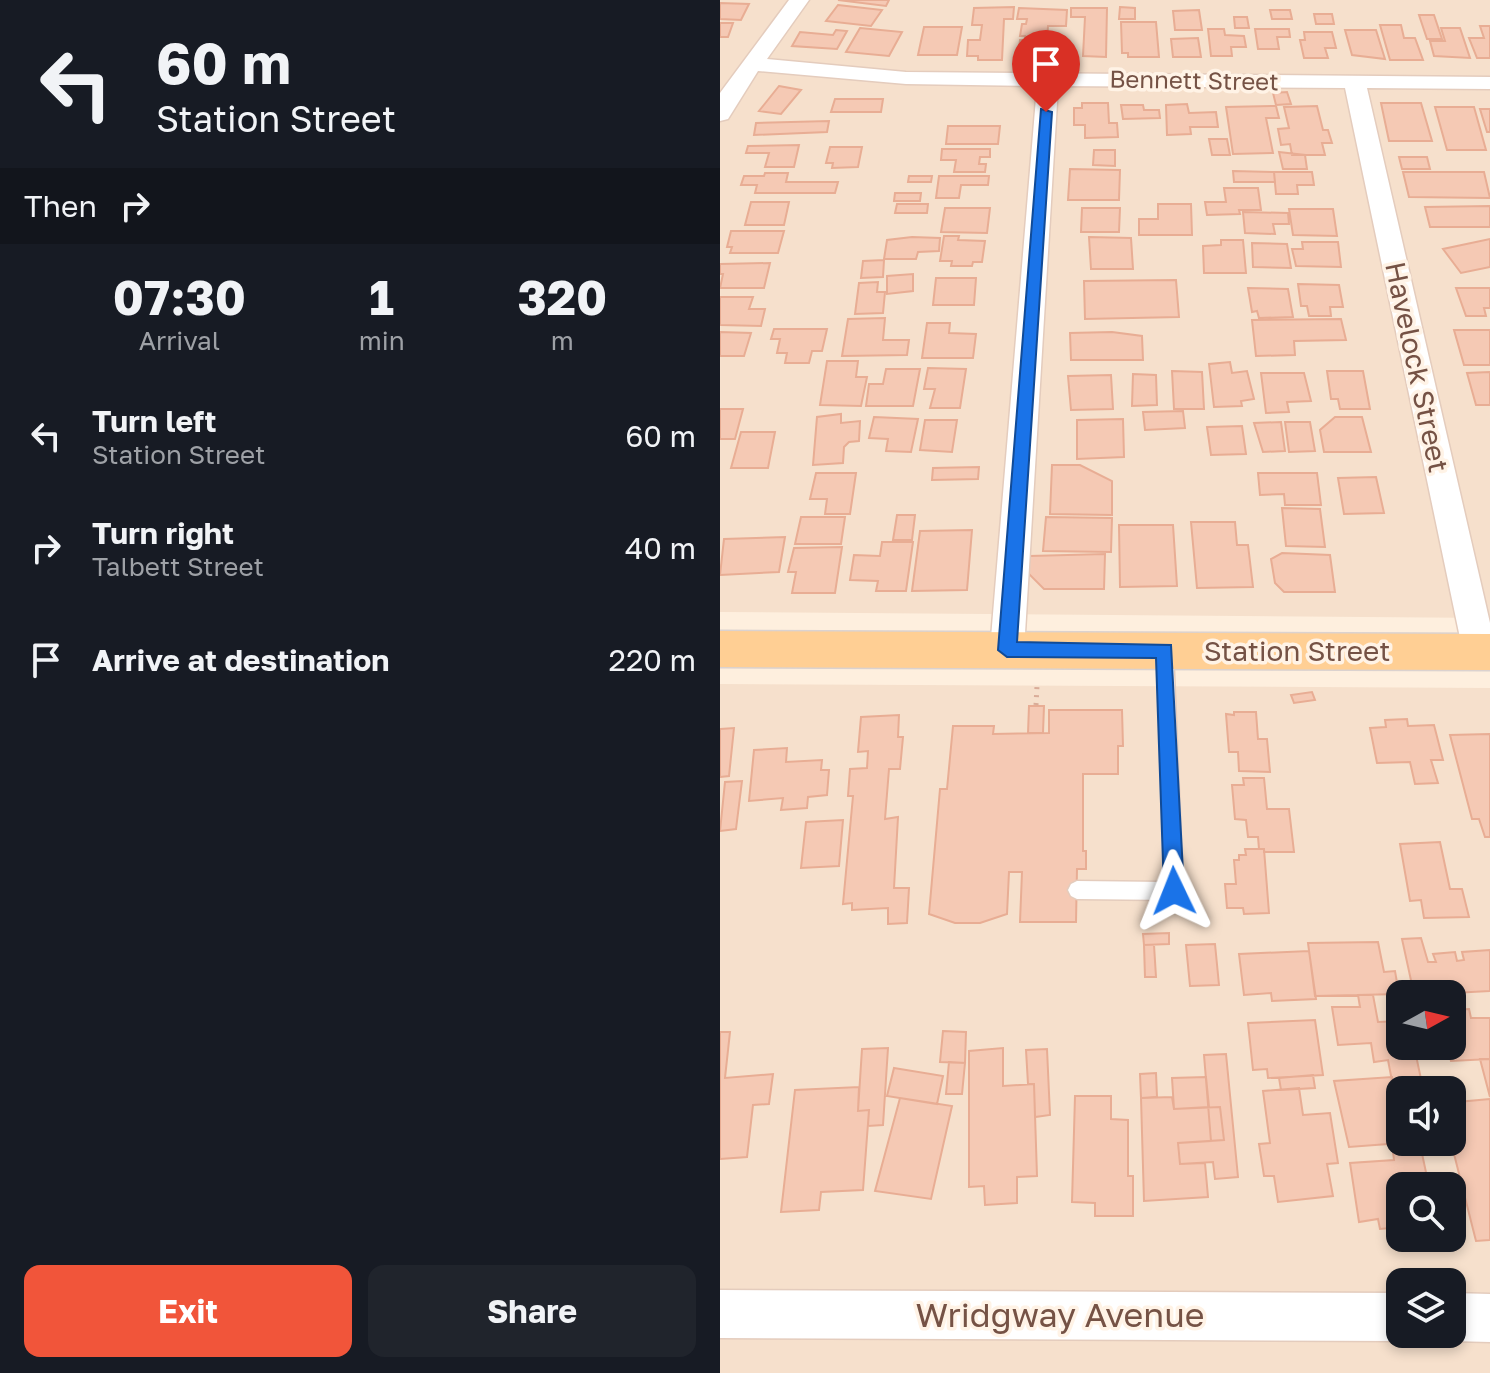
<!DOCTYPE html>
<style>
body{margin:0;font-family:"Golos Text",sans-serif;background:#20242c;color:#f1f3f6;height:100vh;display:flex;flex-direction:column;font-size:30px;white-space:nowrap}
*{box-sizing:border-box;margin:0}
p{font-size:26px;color:#9ea1a6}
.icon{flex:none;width:44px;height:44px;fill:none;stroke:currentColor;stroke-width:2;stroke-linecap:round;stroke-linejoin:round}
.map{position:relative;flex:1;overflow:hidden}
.panel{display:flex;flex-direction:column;background:#171b24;width:720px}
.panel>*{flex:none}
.guide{background:#171b24;color:#f1f3f6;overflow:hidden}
.needle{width:52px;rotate:82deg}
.controls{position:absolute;left:666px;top:980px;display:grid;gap:16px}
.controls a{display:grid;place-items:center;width:80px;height:80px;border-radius:16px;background:#171b24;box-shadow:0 4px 12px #0003;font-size:40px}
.pin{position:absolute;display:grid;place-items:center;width:68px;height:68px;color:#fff;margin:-82px -34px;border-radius:50% 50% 50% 0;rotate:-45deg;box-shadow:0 0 8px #0007}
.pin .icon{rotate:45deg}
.me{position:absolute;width:88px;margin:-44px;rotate:358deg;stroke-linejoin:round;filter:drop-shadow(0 0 6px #0008)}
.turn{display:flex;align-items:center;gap:28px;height:168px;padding:0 24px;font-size:36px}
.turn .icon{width:104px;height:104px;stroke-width:2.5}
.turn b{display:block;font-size:56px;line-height:68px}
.then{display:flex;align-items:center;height:76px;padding:0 24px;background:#0003;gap:16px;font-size:30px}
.eta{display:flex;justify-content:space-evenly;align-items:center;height:136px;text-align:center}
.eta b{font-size:48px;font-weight:700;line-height:56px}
.primary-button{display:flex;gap:16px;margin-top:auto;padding:16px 24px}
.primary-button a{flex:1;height:92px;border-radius:16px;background:#f1553a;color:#fff;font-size:32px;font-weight:700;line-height:92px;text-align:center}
.primary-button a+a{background:#20242c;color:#f1f3f6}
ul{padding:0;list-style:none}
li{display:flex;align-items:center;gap:24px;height:112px;padding:0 24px}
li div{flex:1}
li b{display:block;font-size:30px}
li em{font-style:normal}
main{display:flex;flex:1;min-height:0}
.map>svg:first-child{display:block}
.residential{fill:#f6e0cc;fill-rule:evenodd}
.building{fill:#f5c9b4;stroke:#e8ad94;stroke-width:2}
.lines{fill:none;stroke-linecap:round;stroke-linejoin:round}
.service-casing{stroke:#e4ccbd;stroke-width:3}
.minor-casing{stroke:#e4ccbd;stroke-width:3}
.primary-casing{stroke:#dbd2cf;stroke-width:3}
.path{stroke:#d9ac98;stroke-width:5;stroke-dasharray:2 6;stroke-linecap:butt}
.service{fill:#fff;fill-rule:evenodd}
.minor{fill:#fff;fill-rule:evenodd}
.primary{fill:#ffcf94;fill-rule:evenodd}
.route{fill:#1a73e8;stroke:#114b97;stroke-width:2}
.labels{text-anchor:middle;stroke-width:7;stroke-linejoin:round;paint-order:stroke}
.far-street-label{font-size:24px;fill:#755245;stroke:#fff3e6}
.street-label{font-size:28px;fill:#755245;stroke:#fff3e6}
.near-street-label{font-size:34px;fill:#755245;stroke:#fff3e6}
</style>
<main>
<section class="panel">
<div class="guide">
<div class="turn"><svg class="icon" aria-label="left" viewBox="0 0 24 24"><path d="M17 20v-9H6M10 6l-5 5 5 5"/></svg><div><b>60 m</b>Station Street</div></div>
<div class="then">Then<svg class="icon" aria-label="right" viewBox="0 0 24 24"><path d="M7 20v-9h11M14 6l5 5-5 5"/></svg></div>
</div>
<div class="eta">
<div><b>07:30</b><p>Arrival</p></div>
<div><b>1</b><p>min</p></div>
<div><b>320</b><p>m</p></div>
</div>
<ul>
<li><svg class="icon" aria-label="left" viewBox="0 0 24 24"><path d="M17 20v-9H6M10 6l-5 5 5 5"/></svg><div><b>Turn left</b><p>Station Street</p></div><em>60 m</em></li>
<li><svg class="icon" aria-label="right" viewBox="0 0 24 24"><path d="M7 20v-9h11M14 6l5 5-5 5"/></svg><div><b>Turn right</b><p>Talbett Street</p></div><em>40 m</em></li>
<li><svg class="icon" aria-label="arrive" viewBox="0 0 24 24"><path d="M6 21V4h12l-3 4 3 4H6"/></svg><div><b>Arrive at destination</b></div><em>220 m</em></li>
</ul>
<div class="primary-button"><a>Exit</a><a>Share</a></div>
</section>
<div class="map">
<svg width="770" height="1373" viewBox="0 0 770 1373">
<rect width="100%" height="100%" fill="#feefde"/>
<path class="residential" d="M0,0H770V618L0,612Z
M0,684L770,688V1373H0ZM680,994H732V1046H680ZM680,1090H732V1142H680ZM680,1186H732V1238H680ZM680,1282H732V1334H680Z"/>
<path class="building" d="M118,0H169L166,6Z
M0,3L29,4L21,20L0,19Z
M118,5L162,10L151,26L106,21Z
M294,7L293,19H284L282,60H258V56H247L248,40H260L262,25H252L254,8Z
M400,7L415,8V19H399Z
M299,8L347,10L346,26H328L327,40H333L331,58H298L300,40H305V36H300L302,24H306L307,19H297Z
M351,8H387L386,57L363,56L365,17H351Z
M479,10L482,30H455L453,11Z
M550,10H570L572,19H552Z
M594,14H612L614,24H596Z
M699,15H714L722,39H707Z
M514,17H527L529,28H515Z
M401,22H436L439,57H408V53H402Z
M0,23H13L8,37H0Z
M660,25H681L684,38H695L703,60H670Z
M760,26H770V58H757L749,38H764Z
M204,27H242L237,55H198Z
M140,28L182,32L169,56L126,52Z
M721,28H740L750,58L714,56L710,41H725Z
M488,29H504L505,35L524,36L526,47H511L512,56H491Z
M535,29H569L570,37H557L559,49H538Z
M116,30L127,31L117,49L72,46L80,32L113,35Z
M625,30H656L665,59L632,55Z
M584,32H612L616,48H605L608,58H584L580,40H585Z
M478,38L481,57H453L451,39Z
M59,86L81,90L61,114L39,111Z
M567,92L571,104L556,105L553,93Z
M115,99H163L161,112H111Z
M362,103H388L389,123H397L398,137L365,138V125H354V108H362Z
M661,103H701L712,141H669Z
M467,104L469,113L496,112L498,127H470L471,134L447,135L446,105Z
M401,105H423L424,110H439L440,118L403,119Z
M556,106L559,118H546L553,153L513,154L506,107Z
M597,106L603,130H608L612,143H602L605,155H572L570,144L561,145L558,129L569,128L564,107Z
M715,107H754L766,150H727Z
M760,109H770V132H767Z
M109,121L107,132L34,135L36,123Z
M228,126H280L278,144H226Z
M489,139H507L510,155H492Z
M79,145L74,167H45L49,153H26L28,146Z
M110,147H142L138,167L112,168L113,163H106Z
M222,149H270V157H260L259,164H266L265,172H234L236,160H221Z
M374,150H395V166L373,165Z
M559,152L585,155L587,169H563Z
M679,157H707L710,169H682Z
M350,169L400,170L399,200H348Z
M513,171L554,172L555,182H514Z
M554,172H592L594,185H577L578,194H556Z
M683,172H764L770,198L689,197Z
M45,173H68L66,182H118L115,193H35L37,185H21L24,176H44Z
M189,176H212L211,182H188Z
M219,176H269L268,185H241L239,198H216Z
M504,188H538L541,210H519L520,214L487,215L485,202H506Z
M175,193H201L200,201H174Z
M31,202H69L64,225H25Z
M177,204H208L207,213H175Z
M438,204H471L472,235H419V219H438Z
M770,206V227H710L705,207Z
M225,208H270L267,233L221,232Z
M362,208H400L399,232H361Z
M569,209H613L617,236L573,235Z
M523,212L568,213L569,224H553L555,234L525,233Z
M11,231H64L58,253H10L12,247H7Z
M224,236H239L238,240L265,241L262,262H253L252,266H231L232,261H220Z
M192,237L220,238L219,251L198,252L196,259H164L167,240Z
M369,237L411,238L413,269H371Z
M770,239V267L741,273L723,249Z
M501,240H523L526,273H484L483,246L501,245Z
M582,242H618L621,267L576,266L572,249H583Z
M532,243L567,244L571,268L533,267Z
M164,260L163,277L141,278L143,261Z
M50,263L44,288H0L3,274H0V264Z
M193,274V291L167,294V276Z
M216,278H256L254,305H213Z
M456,280L459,317L365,319L364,281Z
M158,282L157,292H165L163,313L135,314L139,283Z
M578,284L619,285L623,307H610L611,316H589L587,306H581Z
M528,288L568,289L573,317L539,318L537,311L532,312Z
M736,288H770V308H764L766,316H746Z
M0,297H33L29,309H45L41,326L0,325Z
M165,318L163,340H189L187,355L122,356L128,319Z
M621,319L626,340L574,341L575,355L536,356L532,320Z
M207,323H230L229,333L256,334L253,358H202Z
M54,329H107L102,351H92L89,363H65L67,353H57L60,339H51Z
M734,330H770V365H744Z
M0,332L31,333L24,356H0Z
M392,332L422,336L423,360H351L350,333Z
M107,361H138L136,377H147L141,406L100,405Z
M510,362L512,373L527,371L534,399L521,401L522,406L494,407L489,364Z
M208,368L246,369L240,408H210L215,389H204Z
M166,369H200L193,406H146L149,384H163Z
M452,371L482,372L484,409H454Z
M607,371H643L650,409H620L618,399H611Z
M770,372V405H756L747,373Z
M541,373H584L591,401L567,402L569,412L546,413Z
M413,374L436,375L437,405L412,406Z
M391,375L393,409L351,410L348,376Z
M0,409H23L15,439H0Z
M463,411L465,428L425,430L423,412Z
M121,414V423L140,421L139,441L129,442L124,447L123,463L93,465L97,417Z
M154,417L198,419L191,452L166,451L168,439L149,438Z
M615,417H642L651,452H604L600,430Z
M403,419L404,457L357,459V420Z
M205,420H237L232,452L200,450Z
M561,422L565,451L543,452L534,423Z
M565,422H590L595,451L569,452Z
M522,426L526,454L491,455L487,427Z
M21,432H55L48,468H11Z
M332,465H360L392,481V515L330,514Z
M259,467L258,479L212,480L213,468Z
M96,473H136L130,514H105L107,499H90Z
M538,473H597L601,505H565L564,494L540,495Z
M656,477L664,513L624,514L618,478Z
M562,508L600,509L605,547L566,546Z
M177,515H195L192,540H173Z
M81,517H125L121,544H75Z
M326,517L392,518L391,552L323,551Z
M471,522H515L517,545H528L533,587L477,588Z
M399,525H453L457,586L400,587Z
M252,530L247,590L192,591L200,531Z
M65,537L59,572L0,575L4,539Z
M162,542H193L186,591H156L158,581L130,580L134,555L160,556Z
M122,547L115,593H72L76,572H68L74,548Z
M562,553L610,555L615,592H564L555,583L551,559Z
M385,554L384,589H324L308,573L310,556Z
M592,692L595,700L574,703L571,695Z
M309,706H324L323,733H308Z
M329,710H402L403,746H398V774H363V851H366V869H357L356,922H300L302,872H289L287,914L260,923H235L209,914L220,789H227L233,726H274L273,734L329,733Z
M514,712H536L538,739H547L550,772L519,771L518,752H509L506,714L514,715Z
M179,715L178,737H183L180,769H169L165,819L178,817L174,888H189L187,923L168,924V908L132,910V903L123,904L133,796H128L130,769L147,768L148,751L138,752L141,717Z
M687,719L688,726L714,725L723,760H711L718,783L695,784L690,762L657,763L650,728L666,727L665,720Z
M14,728L9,776L0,777V729Z
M770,734V837H765L759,819H752L730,735Z
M67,748L66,762L102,760L101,770H109L107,795L88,797L87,808L61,810L63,798L29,801L34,750Z
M523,778H544L547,809H569L574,852H544V849H539L538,837H528L526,820L515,819L512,785H524Z
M22,781L16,829L0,831L5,782Z
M123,820L119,866L81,868L86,822Z
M720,842L730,889H742L749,917L704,918L701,900L690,901L680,844Z
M525,849H544L549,913L524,914L523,908H507L505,884H516L514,860H519V855H526Z
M449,933V944L424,945L423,934Z
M701,938L708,962H716L713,954L735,952L737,961L744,960L742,952L770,950V991L714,994L712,983L692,985L682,939Z
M658,942L664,972L675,971L679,994L595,996L588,943Z
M495,944L499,985L470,986L466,945Z
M424,945H434L436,977H425Z
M589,951L596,999L552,1001L551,993L524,995L519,954Z
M638,995H653L658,1022L680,1021V1046H694L701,1079L672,1081L668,1060L654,1062L651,1043L618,1045L612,1007H640Z
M749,1009L751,1018H770V1059L731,1061L729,1054L721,1055L719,1046H732V1010Z
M595,1020L603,1075L548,1078L547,1069L533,1070L528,1023Z
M223,1031L246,1032L245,1063L220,1062Z
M0,1032H10L5,1078L53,1074L49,1104L33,1105L27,1157L0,1159Z
M168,1048L163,1125L148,1126L149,1110L138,1111L142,1049Z
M283,1048V1086L314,1084L317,1176L297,1177V1203L265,1205L264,1186L249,1187V1051Z
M327,1049L330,1115L315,1117L314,1084H308L306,1050Z
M506,1054L518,1177L495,1179L493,1162L460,1164L458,1143L491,1141L484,1055Z
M760,1059H770V1097Z
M229,1062L245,1063L242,1094H226Z
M174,1068L223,1076L217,1104L167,1096Z
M436,1073L437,1097L421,1098L420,1074Z
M593,1075L595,1088L561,1090L559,1078Z
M486,1077L489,1107L454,1109L452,1078Z
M672,1077V1081L686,1080L689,1090H680V1111H675L681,1143L629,1147L614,1081Z
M139,1087L138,1111L149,1110L143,1190L101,1192L99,1210L61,1212L75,1090Z
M579,1088L583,1115L610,1113L618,1163L607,1164L613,1196L558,1202L554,1176H544L539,1144L550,1143L543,1091Z
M355,1096H391V1119L408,1120V1176H413V1216H375V1203L352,1202Z
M452,1097L454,1109L500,1107L504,1140L458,1143L460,1164L485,1163L488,1197L424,1201L421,1098Z
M180,1098L232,1106L211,1199L155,1191Z
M770,1099V1240L756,1241L731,1142L737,1139L732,1122L743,1121L738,1102Z
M701,1149L707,1177L712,1178L714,1186H680V1227L660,1229L658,1219L639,1222L630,1163L674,1160L673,1152Z"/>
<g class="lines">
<g class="service-casing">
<path id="service" d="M445,644L451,645L453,650L463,891L460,897L454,900L357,899L351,896L348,890L351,884L357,881L445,882L437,650L439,645Z"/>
</g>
<g class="minor-casing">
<path id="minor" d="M69,0H89L47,59L186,72L770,77V89L647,88L770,623V662L760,666L748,662L743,652L625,88L338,86L304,650L299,660L287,664L275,660L270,650L317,86L186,84L38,71L8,119L0,121V93Z
M0,1290L680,1293V1334H696L680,1341L0,1338Z
M732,1293L770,1294V1342L732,1341L716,1334H732Z"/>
</g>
<g class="primary-casing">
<path id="primary" d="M0,631L770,634V670L0,667Z"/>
</g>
<path class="path" d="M316,705L317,686"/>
<use href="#service" class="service"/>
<use href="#minor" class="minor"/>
<use href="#primary" class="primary"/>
</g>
<path class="route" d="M321,109L332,112L297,642L451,645L464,891L461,898L454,901L447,898L444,891L436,658L287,657L278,650Z"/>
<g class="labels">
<g class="far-street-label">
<text transform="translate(474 81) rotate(1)" y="8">Bennett Street</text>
</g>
<g class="street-label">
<text transform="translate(697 367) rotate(78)" y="10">Havelock Street</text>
<text x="577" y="661">Station Street</text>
</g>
<g class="near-street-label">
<text x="340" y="1327">Wridgway Avenue</text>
</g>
</g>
</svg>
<div class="controls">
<a><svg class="needle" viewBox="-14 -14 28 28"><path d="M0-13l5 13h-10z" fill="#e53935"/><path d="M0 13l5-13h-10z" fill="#9ea1a6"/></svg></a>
<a><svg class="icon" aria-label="sound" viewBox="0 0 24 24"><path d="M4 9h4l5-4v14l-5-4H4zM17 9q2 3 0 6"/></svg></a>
<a><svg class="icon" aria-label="search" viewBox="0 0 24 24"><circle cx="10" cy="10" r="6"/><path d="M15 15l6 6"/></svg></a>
<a><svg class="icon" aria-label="layers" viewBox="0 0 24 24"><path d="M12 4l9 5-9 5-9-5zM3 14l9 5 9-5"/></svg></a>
</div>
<div class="pin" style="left:326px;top:112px;background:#d93025"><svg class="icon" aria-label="arrive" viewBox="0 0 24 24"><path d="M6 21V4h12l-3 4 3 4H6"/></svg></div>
<svg class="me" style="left:454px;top:891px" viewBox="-20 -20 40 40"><path d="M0-17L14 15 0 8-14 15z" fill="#1a73e8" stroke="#fff" stroke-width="4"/></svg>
</div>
</main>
